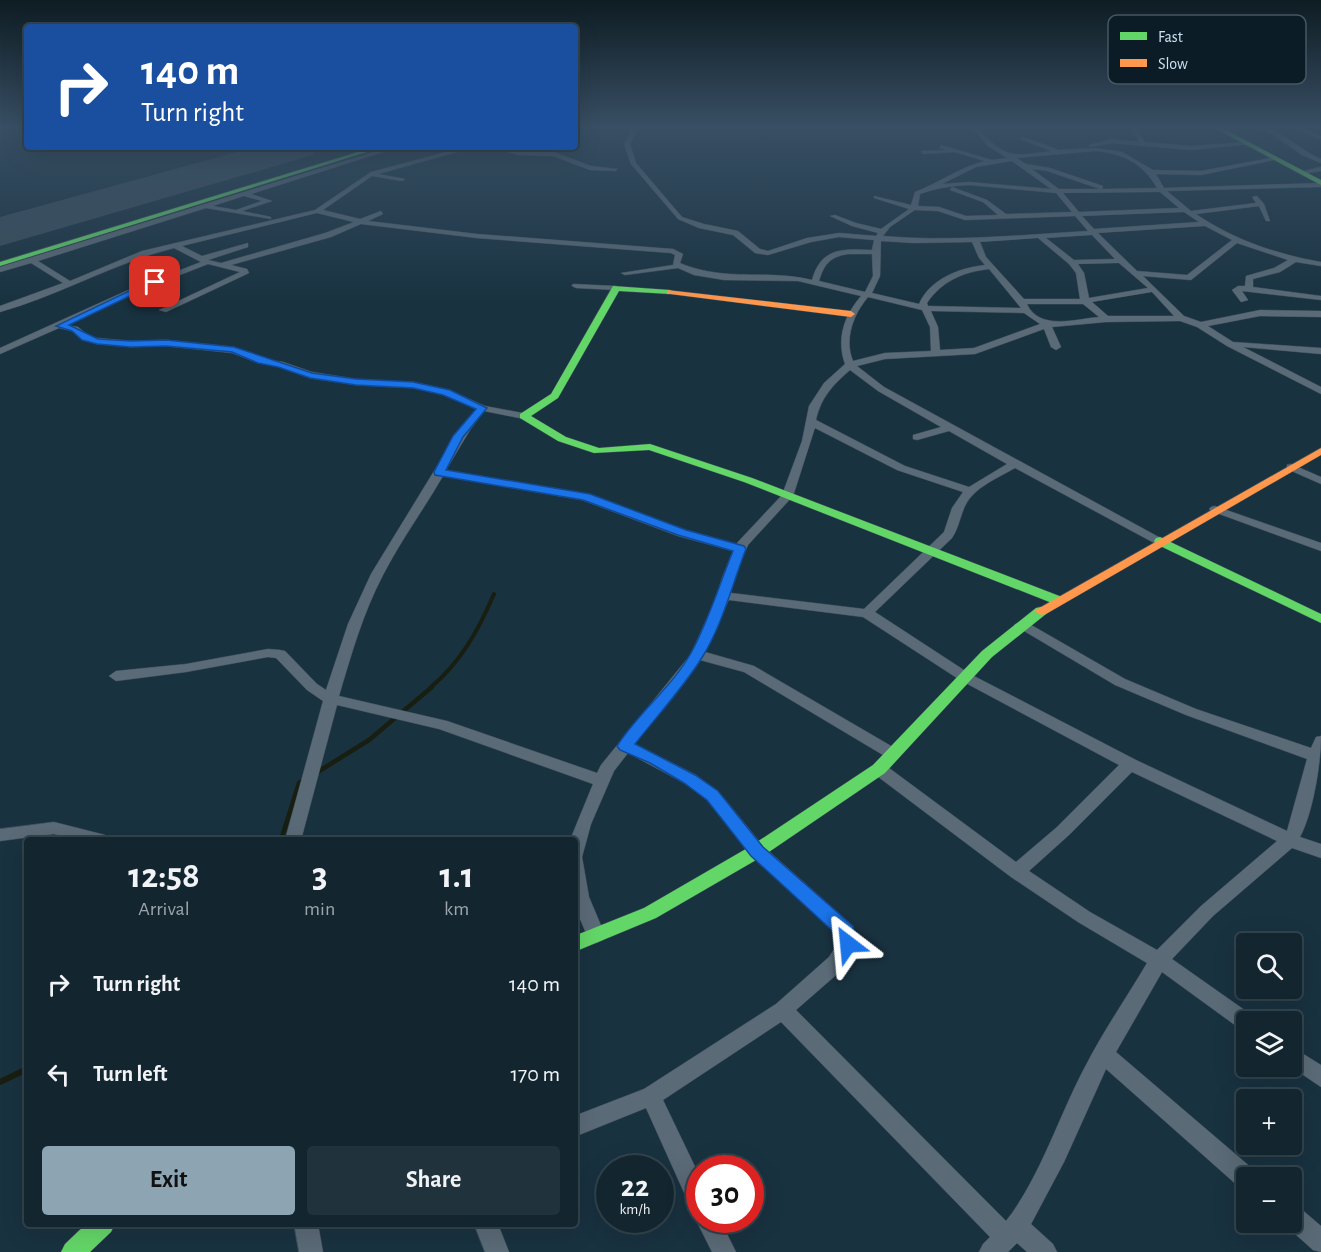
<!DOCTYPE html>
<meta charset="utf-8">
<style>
body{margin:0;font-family:"Alegreya Sans",sans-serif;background:#20323c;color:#f1f3f6;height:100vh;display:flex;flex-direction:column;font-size:22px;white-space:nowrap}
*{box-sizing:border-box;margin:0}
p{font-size:20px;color:#9da5ab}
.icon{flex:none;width:33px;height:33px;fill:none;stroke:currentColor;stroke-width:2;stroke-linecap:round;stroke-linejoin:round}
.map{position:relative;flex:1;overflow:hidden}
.drawer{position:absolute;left:24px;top:837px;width:554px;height:390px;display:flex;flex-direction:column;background:#132630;border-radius:6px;box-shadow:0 6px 24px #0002,0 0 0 2px #32434c}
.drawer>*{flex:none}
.hud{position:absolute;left:24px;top:24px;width:554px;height:126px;border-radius:6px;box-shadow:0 6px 24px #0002,0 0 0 2px #32434c;background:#1a4fa0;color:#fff;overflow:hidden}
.buttons{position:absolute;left:1236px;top:933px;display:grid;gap:12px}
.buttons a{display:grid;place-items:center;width:66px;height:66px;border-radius:6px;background:#132630;box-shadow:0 6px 24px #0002,0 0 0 2px #32434c;font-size:30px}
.speed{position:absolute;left:596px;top:1155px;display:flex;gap:12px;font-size:30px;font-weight:700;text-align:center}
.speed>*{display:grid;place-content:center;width:78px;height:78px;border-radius:50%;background:#132630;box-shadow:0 6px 24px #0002,0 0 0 2px #32434c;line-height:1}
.speed small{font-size:15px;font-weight:400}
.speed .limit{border:9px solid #d22;background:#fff;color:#111}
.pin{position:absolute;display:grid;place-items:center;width:51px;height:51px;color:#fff;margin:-26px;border-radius:12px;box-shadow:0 3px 9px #0006}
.me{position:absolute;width:66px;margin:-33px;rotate:331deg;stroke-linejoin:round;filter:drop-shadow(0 0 4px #0008)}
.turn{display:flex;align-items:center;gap:21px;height:126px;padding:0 18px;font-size:27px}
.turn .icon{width:78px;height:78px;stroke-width:2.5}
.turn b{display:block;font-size:42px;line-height:51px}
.eta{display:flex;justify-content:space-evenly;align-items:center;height:102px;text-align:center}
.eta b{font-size:36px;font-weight:600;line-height:42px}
.cta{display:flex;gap:12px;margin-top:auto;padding:12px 18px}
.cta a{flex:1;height:69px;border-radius:6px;background:#8da4b3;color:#111;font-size:24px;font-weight:600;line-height:69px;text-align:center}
.cta a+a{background:#20323c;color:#f1f3f6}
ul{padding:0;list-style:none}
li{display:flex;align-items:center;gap:18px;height:90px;padding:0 18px}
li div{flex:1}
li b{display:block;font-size:22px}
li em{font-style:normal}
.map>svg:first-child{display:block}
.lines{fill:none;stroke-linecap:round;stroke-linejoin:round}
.stream-far2{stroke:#181e10;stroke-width:4}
.stream-far1{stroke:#181e10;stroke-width:4.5}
.stream{stroke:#181e10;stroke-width:6}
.runway{fill:#3a4e5a;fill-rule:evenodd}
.street-casing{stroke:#3c4e59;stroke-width:1}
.fast-casing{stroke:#3c4e59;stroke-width:1}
.slow-casing{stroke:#3c4e59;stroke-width:1}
.street{fill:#5a6a76;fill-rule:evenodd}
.fast{fill:#63d668;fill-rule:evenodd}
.slow{fill:#ff974d;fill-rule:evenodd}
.route{fill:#1a73e8;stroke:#114b97;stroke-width:1.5}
.key{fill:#0b1c27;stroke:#455764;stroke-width:1.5}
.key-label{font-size:16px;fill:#cce2f1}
</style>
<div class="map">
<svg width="1321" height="1252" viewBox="0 0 1321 1252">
<rect width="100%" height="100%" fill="#193240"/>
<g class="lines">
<path class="stream-far2" d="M430,688C461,662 478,631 494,594"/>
<path class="stream-far1" d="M316,773L369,740L432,687
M281,840L299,783L304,780"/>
<path class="stream" d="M0,1082L27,1069"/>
<path class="runway" d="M255,147H318L313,155L0,246V217Z"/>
<g class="street-casing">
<path id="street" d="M622,126H629L637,131L630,144L636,163L682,217L704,224L738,231L760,249L768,251L807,238L839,233L876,236L878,233L852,226L830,216L835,215L856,223L881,229L909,209L874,198V196L911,205L915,192C939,183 958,168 985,161L954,152L923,154L921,151L946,150L939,148L941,145L992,160L1007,158L988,146L970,126H975C1006,158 1009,157 1051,151L1020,139L1022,136L1059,150L1095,148L1122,152L1153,170L1201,171L1276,157L1279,159L1201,175L1156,174L1164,188L1321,183V187L1167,191L1191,211L1256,203L1252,197L1257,196L1264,204L1270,221H1266L1259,206L1196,214C1234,240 1276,254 1321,262V266L1296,262L1280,272L1253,279V287L1321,296V300L1242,291L1248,300L1241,302L1232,290L1238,286H1245L1246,276L1274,268L1288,260L1237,243L1191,280L1143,276L1184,316L1201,322L1260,310L1321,311V317L1260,316L1208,326L1233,342L1321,348V354L1243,347L1321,387V394L1227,346L1197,327L1180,321L1106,322L1052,327L1061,347L1056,350L1051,347L1044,329L975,354L885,359L857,366L884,387L1166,541L1164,544H1156L1015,468C998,478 974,487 965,506C960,517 959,527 952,538L875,612L970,674L1136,760L1287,831L1307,759L1186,715L1115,685L1014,625L1021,621L1026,622L1125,679L1196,709L1311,748L1316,737L1321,736C1321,763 1313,813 1300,837L1321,844V858L1292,848L1213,916L1172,959L1253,1016L1256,1022H1246V1031L1239,1028L1162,972L1116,1052L1254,1170L1257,1178H1246V1189L1238,1186L1106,1069L1064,1162L1031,1224L1053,1244L1057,1252H1027L1017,1243L1008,1252H979L983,1244L990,1237L781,1022L663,1100L699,1175V1211L691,1208L646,1108L574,1137V1116L644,1089L776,1004L829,957L838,943L837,934L751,856L707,800L684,783L628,753L614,771L591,824L582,857L589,897L605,935L603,940L596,943L589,940L574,905V840H570L593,784L439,729L337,705L301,840H285L323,701L307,690L276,658L268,657L186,672L116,681L109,676L116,671L186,664L268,649L280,650L285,651L317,684L326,690L348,624L371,574L453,440L476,409L443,394L413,388L356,385L310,378L278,366L258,363L232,353L166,346L131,347L97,344L83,340L72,331L59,328L0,354V348L126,291L201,262L174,248C114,263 60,295 0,312V306L63,283L31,263L0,272V267L390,147H399L251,194L272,201L242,211L271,217V219L206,208L38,261L70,281L142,251L315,210L371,172L465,147H475L378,174L405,179L402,181L372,176L323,210L360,219L381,211L383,214L368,221L477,234L673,249L683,254L680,263L682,264C729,282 766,269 812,280C821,247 843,249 872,250L874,240L839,237L811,242L768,255L755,253L733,235L699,228L678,219L631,164L624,144L631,132ZM1095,151C1122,153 1143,163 1157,188L1102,189L1103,186L1050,168L1026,164L1017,158ZM1012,161L1051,189L969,182L942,184L976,167ZM1032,169L1047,171L1100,189H1059ZM969,185L1056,193L1072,212L1006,214L987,200L952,187L950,190L983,202L998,215L966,216L939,207L918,206L920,194C936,188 951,186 969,185ZM1160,192L1179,208L1079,212L1063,193ZM244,196L262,201L236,210L213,206ZM915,210L938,211L965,220L1075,216L1088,231C1020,235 951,242 883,236L890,227ZM1184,212L1199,222L1094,229L1082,216ZM317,213L354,222L325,233L221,263L208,260L248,247V243L202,256L182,246ZM361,224L477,238L671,253L675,255L673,265L621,273L625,275L678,268L694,275L724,280L798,281L861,296C844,316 836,339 845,364L824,383L809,406L802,441L782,495L736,544L686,530L589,495L446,470L470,430L484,411L524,419L528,418V414L485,406L449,390L413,382L356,379L312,372L283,362L263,359L234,347L166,340L131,341L97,338L89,336L78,327L66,325L157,284L208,264L240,272L159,310L166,312L249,273L247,269L231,265L331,237ZM1205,226L1232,240L1187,275L1137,271L1098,233ZM1092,235L1115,259L1074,260L1046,238ZM1038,238L1069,264L1076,273L1080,299H1024L986,257L980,242ZM881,241L914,243L972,242L979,258L985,265C959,268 930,279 919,304L872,293L880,276ZM848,254H872L873,276L865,292L819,281C824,265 829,257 848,254ZM1119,263L1148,288L1089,298L1084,273L1078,264ZM989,269L1021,308L928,306L927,303C942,281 963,272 989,269ZM1152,292L1174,316H1108L1092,302ZM868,297L922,310L930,327L931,351L885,353L853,361C844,339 853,315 868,297ZM1027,304H1083L1099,317C1076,319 1039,331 1027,304ZM931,311L1024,313L1040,324L974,348L940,350L938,327ZM850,370L878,391L941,427L913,435V439L917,440L949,431L1007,464L969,487L905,466L816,420C821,397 833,385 850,370ZM815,428L897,470L963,492L952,508L944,532L864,609L731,593L734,578L748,545L793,496ZM443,476L582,500L678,536L733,551L722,578L717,596L691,654L601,765L597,773L447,721L339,696C351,655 363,613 383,575C401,540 424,509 443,476ZM729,600L863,617L960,680L1119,765L1057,827L1016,862L885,765H873L871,769L873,773L1011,877L1078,922L1147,963C1127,997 1104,1030 1086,1065C1060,1113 1040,1178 1006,1221L796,1010L843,969L856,944L853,926L763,846L719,792L696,775L635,744L700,660L744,672L888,758H898L901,754L898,750L754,666L705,652ZM1132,772L1277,841L1201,906L1157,950L1090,912L1029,871L1069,835Z
M1130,126H1135L1145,142L1191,146L1247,142L1250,144L1191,150L1112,143L1091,147L1088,145L1112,139L1139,142Z
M1255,126C1279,126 1299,150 1321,159V163L1302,155L1272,134Z
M1289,126H1297L1321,136V140Z
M489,147L519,151L554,152L591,166L618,169L615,171L590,170L553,156L519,155Z
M1321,167V171L1303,174L1300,172Z
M573,284L616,286L620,288L616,290L576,288L572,286Z
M1291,464L1321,477V484L1287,469V465Z
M1215,506L1321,543V551L1211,511L1209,509L1211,507Z
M54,822L105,835L107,840H75L54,834L0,841V829Z
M1292,1047L1321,1065V1087L1290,1066Z
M1292,1205L1300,1208L1321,1226V1252L1313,1250L1284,1224L1283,1222H1292Z
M699,1214V1220H720L736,1252H712L696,1220Z
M294,1224H318L323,1252H299Z
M474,1224H498L509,1252H485Z"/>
</g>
<g class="fast-casing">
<path id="fast" d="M1211,126H1218L1321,180V185Z
M374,147H383L0,266V262Z
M613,286L670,290L674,292L670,294L619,291L558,398L531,416L566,437L599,448L650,444L752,478L1062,597L1064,600L1062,603H1052L744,482L649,450L594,453L558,441L520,418V414L551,394Z
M1160,537L1321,614V623L1156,544L1154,541L1156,538Z
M1041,607L1048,611L1046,614L992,657L885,773L763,856L656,918L574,952V936L644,908L751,846L873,765L982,651L1036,608Z
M86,1224H115L111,1232L90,1252H61L65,1244Z"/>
</g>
<g class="slow-casing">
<path id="slow" d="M667,290L851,311L855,314L851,317L670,294H667Z
M1321,448V455L1046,614L1041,615L1034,611Z"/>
</g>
<use href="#street" class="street"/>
<use href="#fast" class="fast"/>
<use href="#slow" class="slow"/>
</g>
<linearGradient id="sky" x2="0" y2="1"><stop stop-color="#0e1c23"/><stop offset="0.42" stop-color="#384f64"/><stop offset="1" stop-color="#384f64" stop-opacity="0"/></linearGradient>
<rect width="1321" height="302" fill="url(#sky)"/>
<path class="route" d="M152,280L159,282L69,325L98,339L131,341L166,340L234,347L312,373L356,379L413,382L450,390L487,408L463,437L446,470L590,494L686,530L744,546L746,549C732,585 723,623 703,656C684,687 657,716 635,744L695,775L718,791L763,847L853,926L857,944L854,949L848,952L841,949L837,935L751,856L707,800L684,783L650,763L620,750L617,746C638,713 672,687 691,653C709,620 719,585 733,551L678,535L583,500L435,475L434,472L453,436L476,409L443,395L413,388L356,385L310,378L278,367L258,363L232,352L166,346L131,347L97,344L82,340L72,331L56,326Z"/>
<rect x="1108" y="15" width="198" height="69" rx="9" class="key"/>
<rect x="1120" y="32" width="27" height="8" fill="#63d668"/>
<rect x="1120" y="59" width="27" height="8" fill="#ff974d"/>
<g class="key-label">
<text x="1158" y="42">Fast</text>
<text x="1158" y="69">Slow</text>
</g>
</svg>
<div class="buttons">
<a><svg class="icon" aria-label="search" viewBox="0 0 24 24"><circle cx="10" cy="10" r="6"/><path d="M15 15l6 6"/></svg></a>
<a><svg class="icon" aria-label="layers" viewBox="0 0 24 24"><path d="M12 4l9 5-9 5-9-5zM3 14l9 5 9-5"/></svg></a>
<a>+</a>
<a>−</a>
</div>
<div class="speed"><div>22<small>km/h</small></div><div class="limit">30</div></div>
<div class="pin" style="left:155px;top:282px;background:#d93025"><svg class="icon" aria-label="arrive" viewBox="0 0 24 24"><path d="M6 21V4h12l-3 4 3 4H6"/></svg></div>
<svg class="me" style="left:848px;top:944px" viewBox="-20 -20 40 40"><path d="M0-17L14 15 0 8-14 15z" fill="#1a73e8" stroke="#fff" stroke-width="4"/></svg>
<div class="hud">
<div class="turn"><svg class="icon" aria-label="right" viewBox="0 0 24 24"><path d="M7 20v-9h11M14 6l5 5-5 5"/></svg><div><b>140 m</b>Turn right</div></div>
</div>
<section class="drawer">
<div class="eta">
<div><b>12:58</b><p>Arrival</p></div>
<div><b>3</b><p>min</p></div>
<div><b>1.1</b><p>km</p></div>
</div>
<ul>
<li><svg class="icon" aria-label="right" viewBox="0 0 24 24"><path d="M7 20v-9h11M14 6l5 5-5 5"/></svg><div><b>Turn right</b></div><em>140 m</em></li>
<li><svg class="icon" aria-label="left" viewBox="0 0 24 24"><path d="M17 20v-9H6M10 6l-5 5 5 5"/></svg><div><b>Turn left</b></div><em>170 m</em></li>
</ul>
<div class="cta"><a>Exit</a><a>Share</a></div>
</section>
</div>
